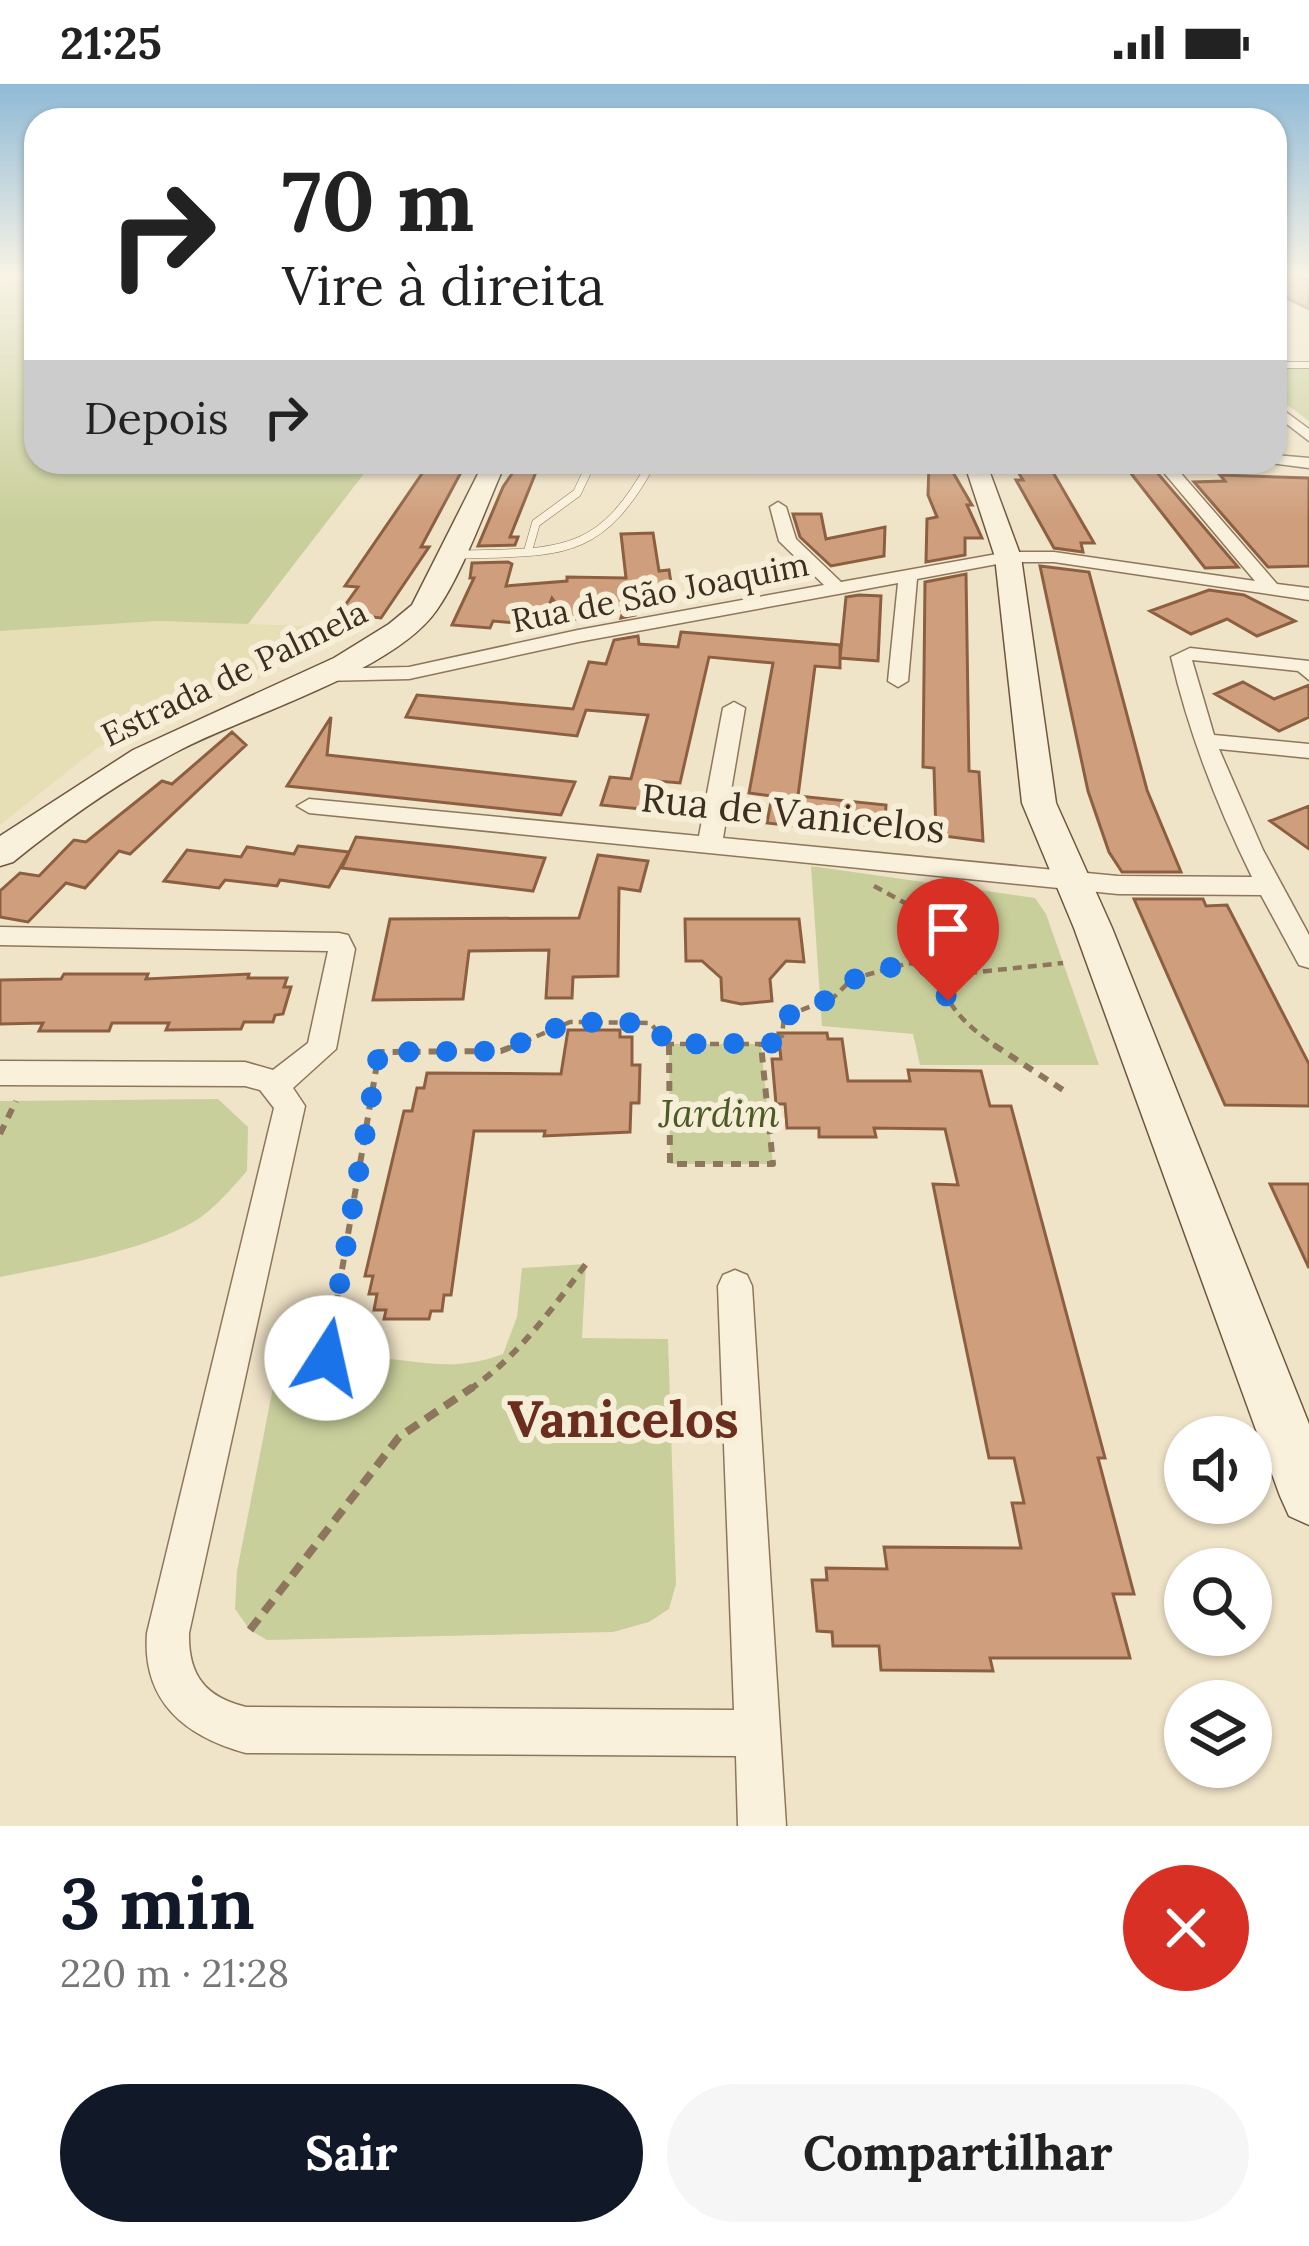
<!DOCTYPE html>
<html lang="pt">
<meta charset="utf-8">
<style>
body{margin:0;font-family:Lora,serif;background:#f6f6f6;color:#222;height:100vh;display:flex;flex-direction:column;font-size:45px;white-space:nowrap}
*{box-sizing:border-box;margin:0}
p{font-size:39px;color:#767676}
.icon{flex:none;width:66px;height:66px;fill:none;stroke:currentColor;stroke-width:2;stroke-linecap:round;stroke-linejoin:round}
.map{position:relative;height:1742px;overflow:hidden}
.sheet{display:flex;flex-direction:column;background:#fff;flex:1}
.sheet>*{flex:none}
.hud{position:absolute;left:24px;top:24px;width:1263px;height:366px;border-radius:36px;box-shadow:0 3px 9px #0004;background:#fff;color:#222;overflow:hidden}
.controls{position:absolute;left:1164px;top:1332px;display:grid;gap:24px}
.controls a{display:grid;place-items:center;width:108px;height:108px;border-radius:50%;background:#fff;box-shadow:0 3px 9px #0004;font-size:60px}
.pin{position:absolute;display:grid;place-items:center;width:102px;height:102px;color:#fff;margin:-123px -51px;border-radius:50% 50% 50% 0;rotate:-45deg;box-shadow:0 0 12px #0007}
.pin .icon{rotate:45deg}
.me{position:absolute;width:132px;margin:-66px;rotate:10deg;stroke-linejoin:round;filter:drop-shadow(0 0 9px #0008)}
.turn{display:flex;align-items:center;gap:42px;height:252px;padding:0 60px;font-size:54px}
.turn .icon{width:156px;height:156px;stroke-width:2.5}
.turn b{display:block;font-size:84px;line-height:102px}
.then{display:flex;align-items:center;height:114px;padding:0 60px;background:#0003;gap:24px;font-size:45px}
.round{display:grid;place-items:center;flex:none;width:126px;height:126px;border-radius:63px;background:#f6f6f6}
.head{display:flex;align-items:center;justify-content:space-between;height:204px;padding:0 60px}
h1{font-size:72px;font-weight:700;line-height:90px;color:#111827}
.cta{display:flex;gap:24px;margin-top:auto;padding:24px 60px}
.cta a{flex:1;height:138px;border-radius:72px;background:#111827;color:#fff;font-size:48px;font-weight:700;line-height:138px;text-align:center}
.cta a+a{background:#f6f6f6;color:#222}
.status{display:flex;justify-content:space-between;align-items:center;height:84px;padding:0 60px;background:#fff;direction:ltr}
.status svg{height:33px;fill:currentColor}
.map>svg:first-child{display:block}
.farmland{fill:#e6deb5}
.green{fill:#c9cf9b}
.building{fill:#cf9f7d;stroke:#8d5f41;stroke-width:3}
.lines{fill:none;stroke-linecap:round;stroke-linejoin:round}
.lane-far1-casing{stroke:#8d765c;stroke-width:8}
.lane-casing{stroke:#8d765c;stroke-width:9}
.street-casing{stroke:#8d765c;stroke-width:3}
.secondary-casing{stroke:#6f573f;stroke-width:3}
.path-far2{stroke:#8d765c;stroke-width:4.5;stroke-dasharray:9 6;stroke-linecap:butt}
.path-far1{stroke:#8d765c;stroke-width:6;stroke-dasharray:10 8;stroke-linecap:butt}
.path{stroke:#8d765c;stroke-width:8;stroke-dasharray:14 9;stroke-linecap:butt}
.lane-far1{stroke:#faf1dc;stroke-width:6}
.lane{stroke:#faf1dc;stroke-width:8}
.street{fill:#faf1dc;fill-rule:evenodd}
.secondary{fill:#faf1dc;fill-rule:evenodd}
.route{stroke:#1a73e8;stroke-width:21;stroke-dasharray:0 37.8}
.labels{text-anchor:middle;stroke-width:12;stroke-linejoin:round;paint-order:stroke}
.far-street-label{font-size:33px;fill:#3d2e20;stroke:#f7eed8}
.street-label{font-size:39px;fill:#3d2e20;stroke:#f7eed8}
.park-label{font-size:39px;font-style:italic;fill:#4d5a26;stroke:#f7eed8}
.near-neighbourhood-label{font-size:51px;font-weight:bold;fill:#6b2e1e;stroke:#f7eed8}
</style>
<div class="status"><b>21:25</b><svg viewBox="0 0 49 12"><path d="M0 12V9h3v3zM5 12V6h3v6zM10 12V3h3v9zM15 12V0h3v12zM26 1h20v11H26zM47 4h2v5h-2z"/></svg></div>
<div class="map">
<svg width="1309" height="1742" viewBox="0 0 1309 1742">
<rect width="100%" height="100%" fill="#f0e4c8"/>
<path class="farmland" d="M158,537L341,543L303,575L96,665L0,741V547Z"/>
<path class="green" d="M0,190H36V378H373L248,540L158,537L0,547Z
M1309,283V337L1275,312V284Z
M811,782L1035,814L1046,830L1099,981H920L913,950L822,942Z
M669,960H761L773,1080H670Z
M218,1015L248,1043L247,1087C228,1108 210,1131 184,1143C129,1170 59,1181 0,1193V1017Z
M586,1180L582,1254L668,1255L676,1500L669,1525L649,1538L613,1548L267,1556L250,1546L235,1525L237,1487L279,1273C307,1273 336,1272 364,1273C418,1275 449,1290 503,1270L517,1233L522,1184Z"/>
<path class="building" d="M1275,190H1297L1309,196V225L1275,208Z
M430,378L466,379L421,463H429L381,534L346,530L350,525L343,524L358,503L345,502Z
M520,378H540L510,453H518L515,461L478,462L503,403Z
M1012,378H1047L1094,459H1081L1083,468L1054,464L1016,396H1023Z
M1122,378H1148L1238,483L1205,484Z
M929,380H948L972,421H967L982,454H965V471L926,478L927,435L937,433L928,411Z
M1220,391L1309,394V482L1268,483L1194,398L1225,397Z
M793,430H821L826,455L885,443L884,472L831,482L800,453Z
M653,449L659,487L669,486L673,512L633,513L635,531L621,534L624,525L568,537L552,514L541,541L493,537L490,544L452,541L474,494H470L472,479L508,478L512,480L506,502L567,497V493L626,494L621,450Z
M1040,482L1089,488L1147,706L1181,788H1122L1109,768L1088,707Z
M966,490L969,687L979,688L983,757L936,751L934,684L923,683L925,498Z
M1209,506L1244,511L1295,537L1257,552L1227,535L1191,550L1150,527Z
M859,511L881,512L878,577L840,574L846,513Z
M681,548L840,561V584L815,582L798,712L886,721L884,752L767,739L772,712L749,709L773,579L709,573L680,699L658,697L650,726L601,721L610,693L631,695L648,631L586,626L577,652L406,633L417,611L573,625L589,578L606,580L614,556L638,552L639,560L678,563Z
M1243,598L1274,615L1309,601V633L1279,647L1215,610Z
M331,633L327,671L575,698L561,731L287,702Z
M232,648L246,661L130,770L119,767L85,804L66,799L28,838L0,833V807L20,789L39,792L74,756L86,758L162,697L172,700Z
M1309,722V765L1270,737Z
M356,753L453,763L545,774L533,807L342,784Z
M298,762L349,768L329,803L280,796L277,802L225,796L219,804L164,797L187,766L241,773L247,763L294,770Z
M598,771L648,777L640,807L619,804L618,892L573,893L572,914H546L549,866L469,867L463,915L373,916L390,835L579,834Z
M1134,815H1203L1206,822L1227,821L1309,980V1022L1225,1021Z
M685,835H799L804,878L786,877L770,895L772,917L741,920L722,916L721,894L702,877H686Z
M64,890H148L146,895L249,890L248,894H287L284,903H291L283,930L275,931L273,938H244L241,945L166,946L169,939H112L109,947H39L43,939L0,940V896L61,895Z
M568,946H620V953H632V981H640L639,1019H631L630,1048L544,1052L545,1047H474L451,1211H444L442,1227H431L429,1235H384L386,1226H374L377,1210H369L373,1192H365L404,1027H412L417,1004H424L427,989L561,990Z
M778,949H827L828,955H842L848,997H910L908,986L981,987L990,1022H1011L1105,1374H1098L1134,1510H1113L1130,1574H990L993,1587L881,1586L879,1562H833L832,1548L817,1547L812,1496H827L826,1484L887,1485L884,1463L1021,1464L1012,1419H1024L1014,1374H989L955,1211L933,1100L958,1101L945,1045L874,1044L876,1053H819V1044H787L785,1020H776L772,975H781Z
M1270,1100H1309V1184Z"/>
<g class="lines">
<g class="lane-far1-casing">
<path id="lane-far1" d="M1275,281H1309"/>
</g>
<g class="lane-casing">
<path id="lane" d="M528,467L536,439L577,409L586,390
M453,471C556,467 598,478 652,378"/>
</g>
<g class="street-casing">
<path id="street" d="M1275,320L1309,345V357L1275,331Z
M1275,371L1309,374V384L1270,379L1275,378Z
M1155,378H1171L1277,500L1309,504V516L1054,478H1008L917,495L908,597L898,603L888,597L898,499L578,558L409,595L321,597L311,591L321,585L409,583L578,546L824,501L779,457L770,423L778,418L786,423L796,455L841,498L1008,468H1054L1255,497Z
M1190,564L1309,577V596L1298,587L1192,576L1214,651L1309,660V674L1219,665L1263,766L1309,851V884L1299,881L1261,811L1118,810L309,729L297,722L309,715L699,752L723,624L734,618L745,624L723,754L1118,792L1252,793C1217,722 1189,650 1171,573Z
M0,843L339,849L348,851L355,865L336,965L293,1004L305,1022L189,1549C188,1591 205,1613 246,1623L734,1626L718,1202L723,1191L735,1186L747,1191L752,1202L786,1742H738L736,1672L246,1669C184,1652 142,1617 147,1549L274,1024L260,1006L245,1002L0,1001V977L245,978L273,986L308,959L328,867L0,861Z"/>
</g>
<g class="secondary-casing">
<path id="secondary" d="M484,378H506C486,422 463,489 436,527C393,588 247,631 180,666C120,697 65,736 13,778L0,782V752L133,666L334,574L389,540L412,521Z
M964,378H986L1021,473L1056,719L1112,844L1309,1340V1441L1289,1432L1280,1412L1074,844L1022,719L995,473Z"/>
</g>
<path class="path-far2" d="M874,802L905,819L934,849C935,907 950,931 999,964
M761,960L782,952L784,933L834,913L852,895L909,879L968,889L1063,879
M509,964L570,938L650,939L669,960
M669,964V960H761V964"/>
<path class="path-far1" d="M669,961L670,1080H773L761,961
M994,961L1063,1006
M0,1050L16,1017
M327,1274L379,968L501,967L516,961
M469,1306C518,1273 550,1227 586,1180"/>
<path class="path" d="M250,1546L399,1353L473,1303"/>
<use href="#lane-far1" class="lane-far1"/>
<use href="#lane" class="lane"/>
<use href="#street" class="street"/>
<use href="#secondary" class="secondary"/>
</g>
<linearGradient id="sky" x2="0" y2="1"><stop stop-color="#8fbad6"/><stop offset="0.44" stop-color="#f8f3e6"/><stop offset="1" stop-color="#f8f3e6" stop-opacity="0"/></linearGradient>
<rect width="1309" height="434" fill="url(#sky)"/>
<g class="lines">
<path class="route" d="M327,1274L379,968L501,967L570,938L650,939L669,960L773,959L782,952L784,933L834,913L852,896L882,885L909,880L936,884L948,917"/>
</g>
<g class="labels">
<g class="far-street-label">
<text transform="translate(660 508) rotate(-11)" y="12">Rua de São Joaquim</text>
<text transform="translate(234 589) rotate(-26)" y="12">Estrada de Palmela</text>
</g>
<g class="street-label">
<text transform="translate(793 729) rotate(6)" y="14">Rua de Vanicelos</text>
</g>
<g class="park-label">
<text x="719" y="1043">Jardim</text>
</g>
<g class="near-neighbourhood-label">
<text x="623" y="1353">Vanicelos</text>
</g>
</g>
</svg>
<div class="controls">
<a><svg class="icon" aria-label="sound" viewBox="0 0 24 24"><path d="M4 9h4l5-4v14l-5-4H4zM17 9q2 3 0 6"/></svg></a>
<a><svg class="icon" aria-label="search" viewBox="0 0 24 24"><circle cx="10" cy="10" r="6"/><path d="M15 15l6 6"/></svg></a>
<a><svg class="icon" aria-label="layers" viewBox="0 0 24 24"><path d="M12 4l9 5-9 5-9-5zM3 14l9 5 9-5"/></svg></a>
</div>
<div class="pin" style="left:948px;top:917px;background:#d93025"><svg class="icon" aria-label="arrive" viewBox="0 0 24 24"><path d="M6 21V4h12l-3 4 3 4H6"/></svg></div>
<svg class="me" style="left:327px;top:1274px" viewBox="-20 -20 40 40"><circle r="19" fill="#fff"/><path d="M0-13L10 11 0 6-10 11z" fill="#1a73e8"/></svg>
<div class="hud">
<div class="turn"><svg class="icon" aria-label="right" viewBox="0 0 24 24"><path d="M7 20v-9h11M14 6l5 5-5 5"/></svg><div><b>70 m</b>Vire à direita</div></div>
<div class="then">Depois<svg class="icon" aria-label="right" viewBox="0 0 24 24"><path d="M7 20v-9h11M14 6l5 5-5 5"/></svg></div>
</div>
</div>
<section class="sheet">
<div class="head"><div><h1>3 min</h1><p>220 m · 21:28</p></div><a class="round" style="background:#d93025;color:#fff"><svg class="icon" aria-label="close" viewBox="0 0 24 24"><path d="M6 6l12 12M18 6L6 18"/></svg></a></div>
<div class="cta"><a>Sair</a><a>Compartilhar</a></div>
</section>
